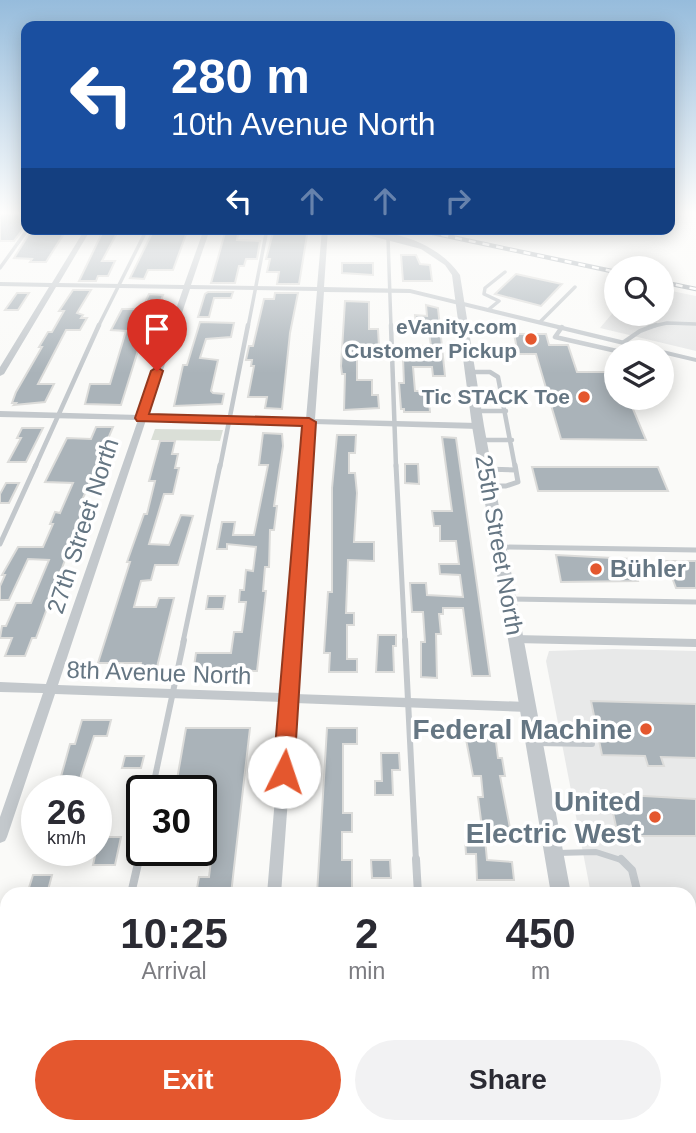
<!DOCTYPE html>
<meta charset="utf-8">
<style>
body{margin:0;font-family:Arial,sans-serif;background:#f2f2f3;color:#2b2b33;height:100vh;display:flex;flex-direction:column;font-size:26px;white-space:nowrap}
*{box-sizing:border-box;margin:0}
p{font-size:23px;color:#7c7c81}
.icon{flex:none;width:38px;height:38px;fill:none;stroke:currentColor;stroke-width:2;stroke-linecap:round;stroke-linejoin:round}
.map{position:relative;flex:1;overflow:hidden}
.sheet{position:absolute;left:0px;top:887px;width:696px;height:247px;display:flex;flex-direction:column;background:#fff;border-radius:21px 21px 0 0;box-shadow:0 4px 18px #0003}
.sheet>*{flex:none}
.banner{position:absolute;left:21px;top:21px;width:654px;height:214px;border-radius:14px;box-shadow:0 4px 18px #0003;background:#1a4fa0;color:#fff;overflow:hidden}
.controls{position:absolute;left:604px;top:256px;display:grid;gap:14px}
.controls a{display:grid;place-items:center;width:70px;height:70px;border-radius:50%;background:#fff;box-shadow:0 4px 18px #0003;font-size:35px}
.speed{position:absolute;left:21px;top:775px;display:flex;gap:14px;font-size:35px;font-weight:700;text-align:center}
.speed>*{display:grid;place-content:center;width:91px;height:91px;border-radius:50%;background:#fff;box-shadow:0 4px 18px #0003;line-height:1}
.speed small{font-size:18px;font-weight:400}
.speed .limit{border:4px solid #111;border-radius:10px;background:#fff;color:#111}
.pin{position:absolute;display:grid;place-items:center;width:60px;height:60px;color:#fff;margin:-72px -30px;border-radius:50% 50% 50% 0;rotate:-45deg;box-shadow:0 0 7px #0007}
.pin .icon{rotate:45deg}
.me{position:absolute;width:77px;margin:-38px;rotate:4deg;stroke-linejoin:round;filter:drop-shadow(0 0 5px #0008)}
.turn{display:flex;align-items:center;gap:24px;height:147px;padding:0 35px;font-size:32px}
.turn .icon{width:91px;height:91px;stroke-width:2.5}
.turn b{display:block;font-size:49px;line-height:60px}
.lanes{display:flex;align-items:center;height:66px;padding:0 35px;background:#0003;justify-content:center;gap:35px;direction:ltr}
.lanes .off{opacity:.35}
.eta{display:flex;justify-content:space-evenly;align-items:center;height:119px;text-align:center}
.eta b{font-size:42px;font-weight:700;line-height:49px}
.action{display:flex;gap:14px;margin-top:auto;padding:14px 35px}
.action a{flex:1;height:80px;border-radius:42px;background:#e4572e;color:#fff;font-size:28px;font-weight:700;line-height:80px;text-align:center}
.action a+a{background:#f2f2f3;color:#2b2b33}
.map>svg:first-child{display:block}
.built{fill:#e8e9e9}
.green{fill:#dadfd7}
.building{fill:#aab3b9;stroke:#dcdcda;stroke-width:2}
.lines{fill:none;stroke-linecap:round;stroke-linejoin:round}
.secondary-casing{stroke:#b3babf;stroke-width:3}
.service-far4{stroke:#c3c8cc;stroke-width:3.5}
.service-far3{stroke:#c3c8cc;stroke-width:4.5}
.service-far2{stroke:#c3c8cc;stroke-width:5}
.service-far1{stroke:#c3c8cc;stroke-width:6}
.service{stroke:#c3c8cc;stroke-width:8}
.minor{fill:#c3c8cc;fill-rule:evenodd}
.tertiary{fill:#c3c8cc;fill-rule:evenodd}
.secondary{fill:#fff;fill-rule:evenodd}
.rail-casing{stroke:#a2aab0;stroke-width:4.5}
.rail{stroke:#fff;stroke-width:2.5;stroke-dasharray:7;stroke-linecap:butt}
.route{fill:#e4572e;stroke:#94391e;stroke-width:2}
.poi-dot{fill:#e4572e;stroke:#fff;stroke-width:2.5}
.labels{text-anchor:middle;stroke-width:7;stroke-linejoin:round;paint-order:stroke}
.far-poi-label{font-size:21px;font-weight:bold;fill:#657683;stroke:#fff;text-anchor:end}
.street-label{font-size:24px;fill:#657683;stroke:#fff}
.poi-label{font-size:24px;font-weight:bold;fill:#657683;stroke:#fff;text-anchor:start}
.near-poi-label{font-size:28px;font-weight:bold;fill:#657683;stroke:#fff;text-anchor:end}
</style>
<div class="map">
<svg width="696" height="1133" viewBox="0 0 696 1133">
<rect width="100%" height="100%" fill="#fafaf8"/>
<path class="built" d="M662,289L696,296V351L600,328L616,309V313H662Z
M614,649L696,651V1079H690V894H591L546,661L549,651Z"/>
<path class="green" d="M155,429L223,430L220,441L151,440Z"/>
<path class="building" d="M0,214H26V225L14,241H0Z
M32,229L65,232L46,262H30L32,259L14,258Z
M154,229H188L173,270H148L144,279L130,278Z
M226,229H239L237,240L260,241L257,259H246L244,266H239L235,283H211Z
M274,229H308L299,284H277L279,272H267L270,259H266Z
M102,233H117L102,261H115L108,276H98L96,281H79Z
M401,255H416L420,264L430,265L432,281H403Z
M342,263H373V275L342,273Z
M516,274L534,278L562,284L541,306L495,294Z
M73,290H91L77,313L83,315L81,318H87L80,330H66L38,384H54L45,402L14,405L16,403H12L16,392L42,347H39L48,332H52L64,311H59Z
M208,292H233L231,298H214L209,317H198L205,294Z
M17,293H29L18,310H5Z
M275,293H298L290,333L282,409L265,408L267,397H248L254,366H251L252,360H246L249,346H253L264,299H274Z
M149,294L163,295L149,336L141,341L121,405L85,404L90,384H110L126,331L111,330L122,309H142Z
M345,301L369,302V329H378L379,347H363V356H357V380H372V395H378L379,408L344,410L345,374H342L341,366Z
M426,305L438,308L445,376H433L432,367H413L415,391H428L430,412H404V409H401L399,383H404L403,358H411L410,346H431L428,326H416L415,315L427,316Z
M200,322L234,323L231,337L206,339L200,358L218,360L211,391L213,393L224,394L222,404L174,406L183,365H187Z
M514,334H546L549,345H568L577,372H616V397H628L646,440L561,439L536,354H518Z
M96,427H113L83,498H88L36,638H32L25,656H5L12,638H0L2,626H6L16,603H31L49,560L28,559L9,600H0V586L5,575H2L18,547H43L53,524H50L55,512L60,513L73,483L45,482L67,438L91,439Z
M22,428H43L26,462H8L21,438H17Z
M263,433L282,434L283,446L274,506H277L274,530H270L269,567H265L263,591H266L257,671L210,670V673H193L196,653H231L234,632H242L246,602H239L240,590H244L246,570L253,571L256,547L227,544V549H217L222,522H235L233,535H254L268,465H259Z
M337,435H356L355,453H349V473H355L357,493L354,542H374V561L348,560L346,613H354V625H347V659H357V672H329L330,653H324L328,592H332V488Z
M442,437L456,438L490,676H472L463,608H443V614H439L441,634H436L437,678L421,677V642H425L423,612H412L410,583H426L427,595L463,597L460,575L440,574L439,564H459L456,541H440V526H434L432,511H452Z
M160,441H175L172,454H178L175,468H179L173,494H164L149,544L169,545L181,515L193,516L178,565H155L151,580L141,581L134,607H156L159,598H174L156,671H139L141,663H98L130,562H127L144,514H147L155,481H149Z
M405,464H418L419,484L405,483Z
M532,467H658L668,491H538Z
M6,483H19L9,503H0V494Z
M556,555L631,559L638,581L561,582Z
M666,561H696V588H676Z
M208,596H225L223,609H206Z
M378,635H396V646H393L394,672H376Z
M591,701L696,704V758L661,757L664,766H648L645,756L602,755Z
M82,720H111L107,736H94L76,791H57L70,744H75Z
M186,728H250L231,894H196L199,877H209L214,834H203L210,791H175Z
M327,728H357V744H343V813H352V832H342V860H352V894H317Z
M465,734H495L498,758H502L505,776H500L510,828H482L478,797H483L481,776H473Z
M381,753H399L400,770H392L393,795H375V781H382Z
M125,756H144L141,768H122Z
M609,794L696,799V836H618Z
M99,837H121L115,865H93Z
M465,839H485L487,860L512,862L514,880H477L476,854H466Z
M371,860H390L391,878H372Z
M33,875H52L47,894H27Z"/>
<g class="lines">
<g class="secondary-casing">
<path id="secondary" d="M690,1111H696V1133H680L678,1127H690Z
M589,1127H615L616,1133H590Z"/>
</g>
<path class="service-far4" d="M388,238L391,327
M0,268L28,229
M488,310L499,301L484,294L485,288L505,272
M540,322L575,287
M98,327L147,229
M248,327L267,229
M649,327L667,323L696,324"/>
<path class="service-far3" d="M391,325L396,467
M562,327L555,337L621,352
M624,342L640,331L656,325
M470,372H490L498,377L515,467
M476,411H506
M480,440H512
M35,467L99,325
M220,467L248,325"/>
<path class="service-far2" d="M396,465L405,642
M485,469L516,470
M491,486H506L518,482L515,465
M0,544L36,465
M500,547L696,550
M511,599L696,602
M183,642L220,465"/>
<path class="service-far1" d="M405,640L416,861
M537,743L592,744
M152,791L184,640
M556,853L596,852L624,861
M138,861L142,843"/>
<path class="service" d="M416,859L418,894
M621,859L632,870L638,894
M131,894L139,859
M181,1133L182,1127"/>
<path class="minor" d="M85,229H91L59,283L184,285L204,229H210L191,285L317,287L322,229H328L324,287L410,289L696,358V362L662,354V352H652L410,293L324,292L315,419L478,423L482,426L478,429L314,424L295,694L527,702L531,704L533,707L531,710L527,712L295,703L281,894H267L283,702L55,694L7,837L5,841L0,843V817L43,693L0,692V682L46,684L138,420L0,417V411L139,415L183,289L56,287L4,374L0,376V367L49,287L0,286V282L52,283ZM190,289L317,291L306,419L148,415ZM146,420L306,424L283,693L58,685Z
M515,635L696,639V647L515,643L511,642L509,639L511,636Z"/>
<path class="tertiary" d="M345,229C387,229 435,239 460,275L484,426L571,894H551L472,426L452,275L445,265L421,249Z
M0,1080L7,1081V1105L0,1104Z"/>
<use href="#secondary" class="secondary"/>
<g class="rail-casing">
<path id="rail" d="M414,229L616,272
M662,282L696,289"/>
</g>
<use href="#rail" class="rail"/>
</g>
<linearGradient id="sky" x2="0" y2="1"><stop stop-color="#96bcdc"/><stop offset="0.57" stop-color="#fdfdfc"/><stop offset="1" stop-color="#fdfdfc" stop-opacity="0"/></linearGradient>
<rect width="696" height="373" fill="url(#sky)"/>
<path class="route" d="M157,367L163,371L149,414L309,418L316,422L294,772L291,778L284,780L276,778L273,772L302,426L137,421L135,418L151,371Z"/>
<g class="poi-dot">
<circle cx="531" cy="339" r="7"/>
<circle cx="584" cy="397" r="7"/>
<circle cx="596" cy="569" r="7"/>
<circle cx="646" cy="729" r="7"/>
<circle cx="655" cy="817" r="7"/>
</g>
<g class="labels">
<g class="far-poi-label">
<text x="517" y="334">eVanity.com<tspan x="517" dy="24">Customer Pickup</tspan></text>
<text x="570" y="404">Tic STACK Toe</text>
</g>
<g class="street-label">
<text transform="translate(83 526) rotate(-72)" y="8">27th Street North</text>
<text transform="translate(499 545) rotate(80)" y="8">25th Street North</text>
<text transform="translate(159 673) rotate(2)" y="8">8th Avenue North</text>
</g>
<g class="poi-label">
<text x="610" y="577">Bühler</text>
</g>
<g class="near-poi-label">
<text x="632" y="739">Federal Machine</text>
<text x="641" y="811">United<tspan x="641" dy="32">Electric West</tspan></text>
</g>
</g>
</svg>
<div class="controls">
<a><svg class="icon" aria-label="search" viewBox="0 0 24 24"><circle cx="10" cy="10" r="6"/><path d="M15 15l6 6"/></svg></a>
<a><svg class="icon" aria-label="layers" viewBox="0 0 24 24"><path d="M12 4l9 5-9 5-9-5zM3 14l9 5 9-5"/></svg></a>
</div>
<div class="speed"><div>26<small>km/h</small></div><div class="limit">30</div></div>
<div class="pin" style="left:157px;top:371px;background:#d93025"><svg class="icon" aria-label="arrive" viewBox="0 0 24 24"><path d="M6 21V4h12l-3 4 3 4H6"/></svg></div>
<svg class="me" style="left:284px;top:772px" viewBox="-20 -20 40 40"><circle r="19" fill="#fff"/><path d="M0-13L10 11 0 6-10 11z" fill="#e4572e"/></svg>
<div class="banner">
<div class="turn"><svg class="icon" aria-label="left" viewBox="0 0 24 24"><path d="M17 20v-9H6M10 6l-5 5 5 5"/></svg><div><b>280 m</b>10th Avenue North</div></div>
<div class="lanes"><svg class="icon" aria-label="left" viewBox="0 0 24 24"><path d="M17 20v-9H6M10 6l-5 5 5 5"/></svg><svg class="icon off" aria-label="ahead" viewBox="0 0 24 24"><path d="M12 20V5M6 11l6-6 6 6"/></svg><svg class="icon off" aria-label="ahead" viewBox="0 0 24 24"><path d="M12 20V5M6 11l6-6 6 6"/></svg><svg class="icon off" aria-label="right" viewBox="0 0 24 24"><path d="M7 20v-9h11M14 6l5 5-5 5"/></svg></div>
</div>
<section class="sheet">
<div class="eta">
<div><b>10:25</b><p>Arrival</p></div>
<div><b>2</b><p>min</p></div>
<div><b>450</b><p>m</p></div>
</div>
<div class="action"><a>Exit</a><a>Share</a></div>
</section>
</div>
